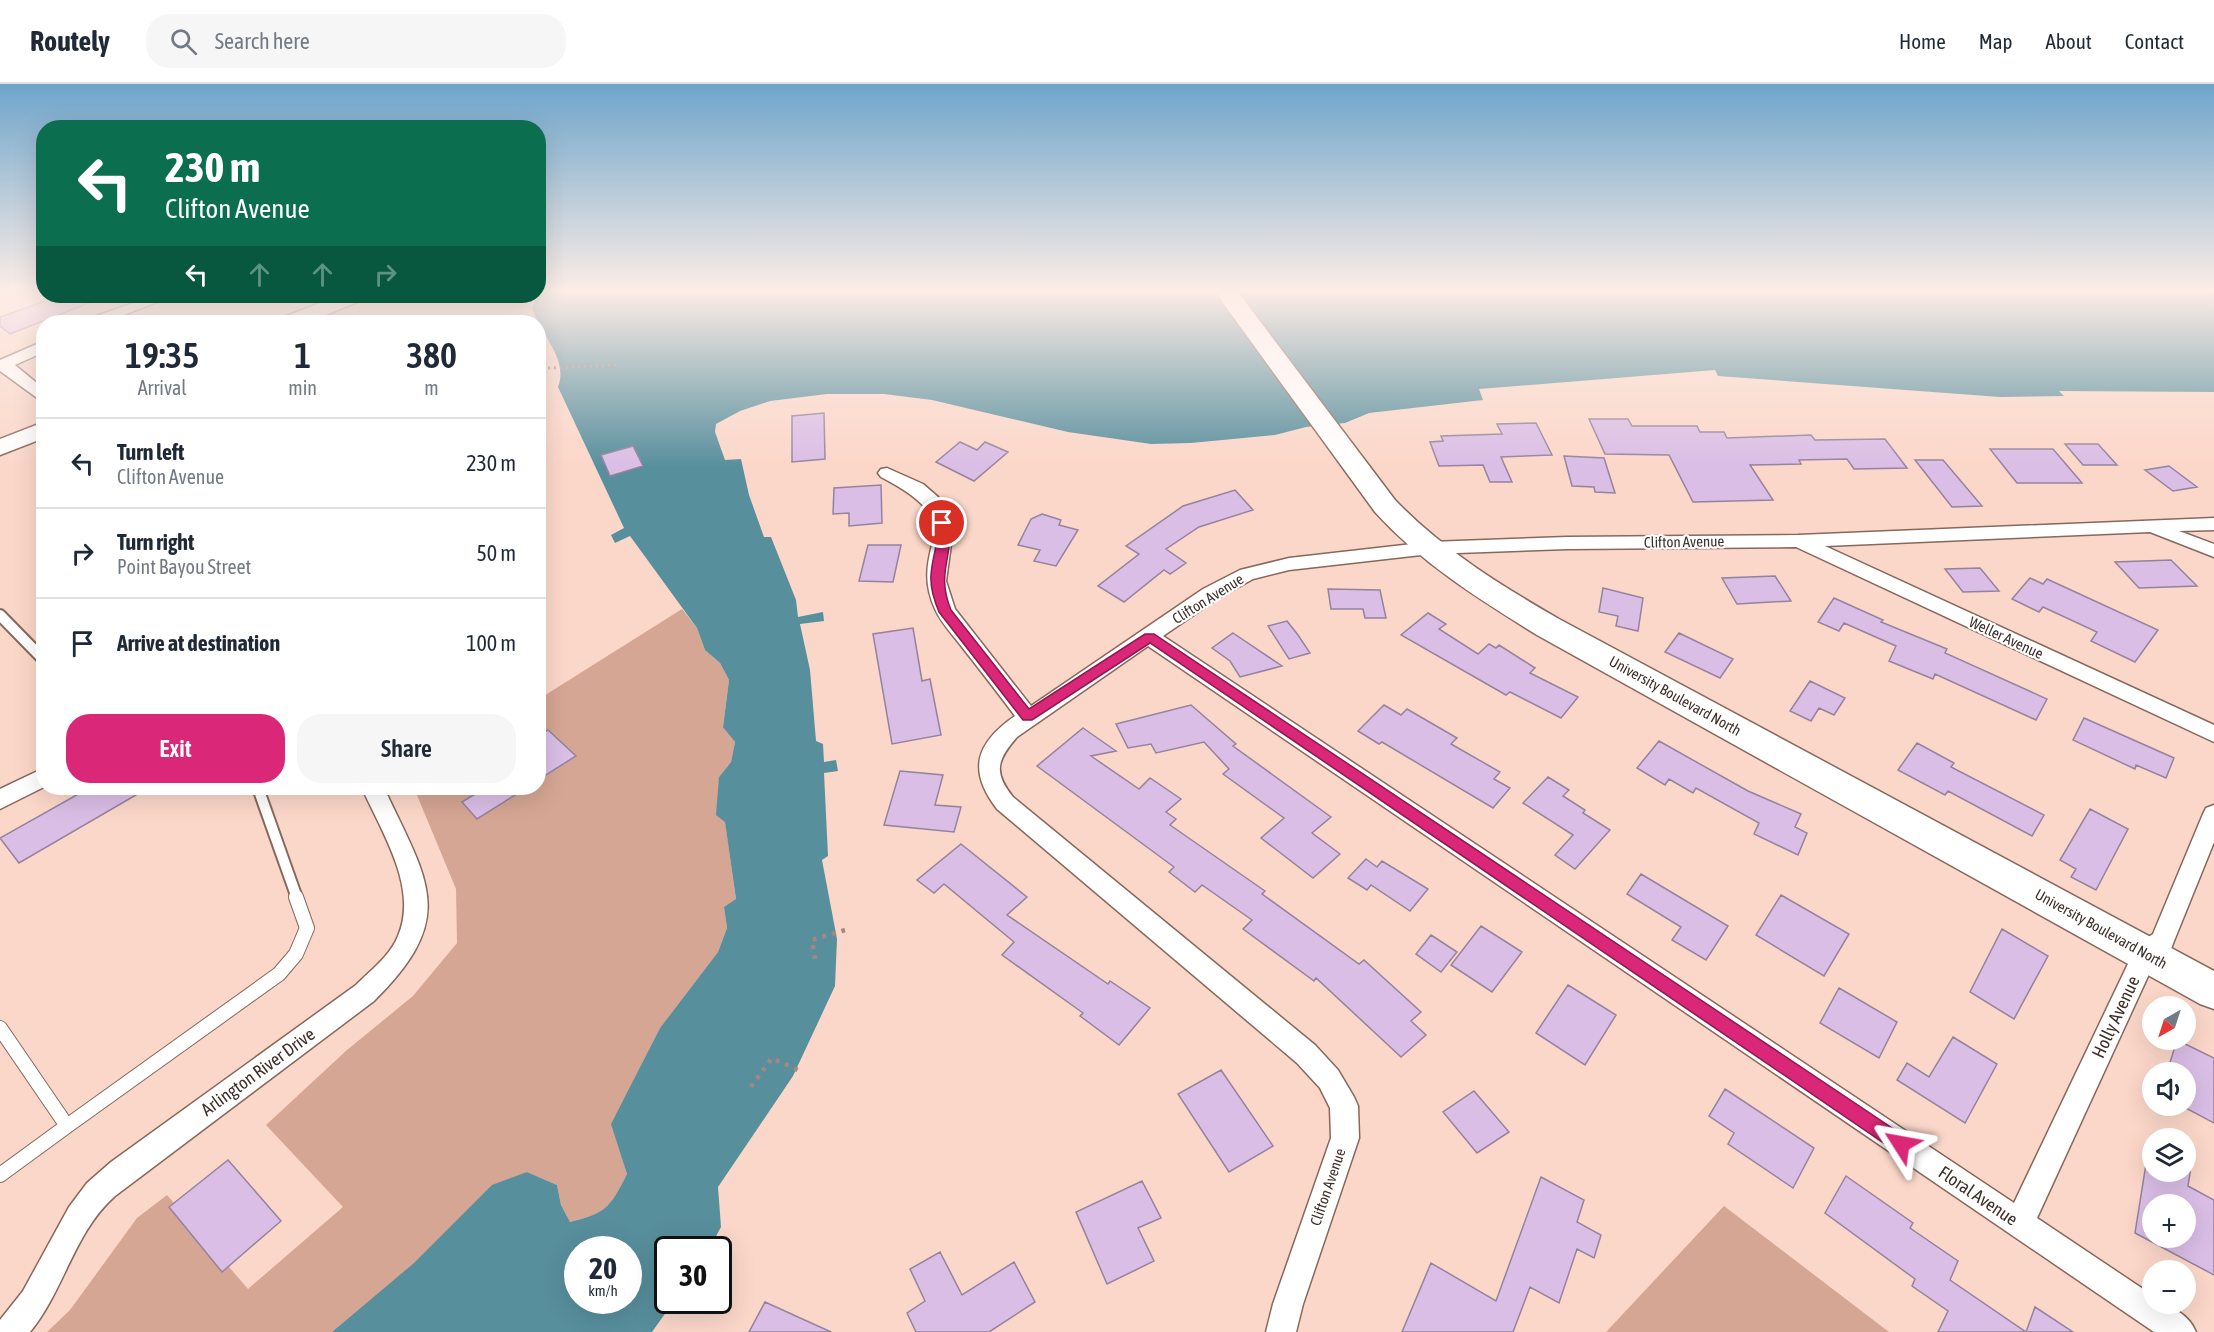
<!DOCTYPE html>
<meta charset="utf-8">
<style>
body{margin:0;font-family:"Asap Condensed",sans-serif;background:#f6f6f7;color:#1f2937;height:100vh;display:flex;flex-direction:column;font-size:22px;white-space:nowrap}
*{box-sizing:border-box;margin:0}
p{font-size:20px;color:#747a83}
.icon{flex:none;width:33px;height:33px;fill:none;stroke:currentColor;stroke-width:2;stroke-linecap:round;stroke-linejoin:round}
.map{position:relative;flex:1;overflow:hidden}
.details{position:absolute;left:36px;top:231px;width:510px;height:480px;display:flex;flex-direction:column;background:#fff;border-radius:24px;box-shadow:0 6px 24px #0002}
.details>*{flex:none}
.hud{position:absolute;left:36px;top:36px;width:510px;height:183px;border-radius:24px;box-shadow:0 6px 24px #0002;background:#0b6e4f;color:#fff;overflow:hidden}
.needle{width:39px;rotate:219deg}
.tools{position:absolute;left:2142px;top:912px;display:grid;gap:12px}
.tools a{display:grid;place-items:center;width:54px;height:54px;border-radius:50%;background:#fff;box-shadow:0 6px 24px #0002;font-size:30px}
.speed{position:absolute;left:564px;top:1152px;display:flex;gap:12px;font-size:30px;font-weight:700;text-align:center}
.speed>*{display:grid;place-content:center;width:78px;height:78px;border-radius:50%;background:#fff;box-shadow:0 6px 24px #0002;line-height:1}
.speed small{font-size:15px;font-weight:400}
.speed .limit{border:3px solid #111;border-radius:9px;background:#fff;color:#111}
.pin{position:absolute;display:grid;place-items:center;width:51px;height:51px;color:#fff;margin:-26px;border:3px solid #fff;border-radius:50%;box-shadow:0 2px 6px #0007}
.me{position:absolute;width:66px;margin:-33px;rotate:304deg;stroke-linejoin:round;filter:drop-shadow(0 0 4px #0008)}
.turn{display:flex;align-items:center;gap:21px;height:126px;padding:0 30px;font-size:27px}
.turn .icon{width:78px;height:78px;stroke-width:2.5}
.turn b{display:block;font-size:42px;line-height:51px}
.lanes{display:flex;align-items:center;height:57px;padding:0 30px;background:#0003;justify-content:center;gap:30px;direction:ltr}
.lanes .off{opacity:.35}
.eta{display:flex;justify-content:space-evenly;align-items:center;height:102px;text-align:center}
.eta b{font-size:36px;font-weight:600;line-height:42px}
.action{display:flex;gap:12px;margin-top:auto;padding:12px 30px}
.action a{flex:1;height:69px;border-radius:24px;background:#db2777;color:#fff;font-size:24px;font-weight:600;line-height:69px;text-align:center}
.action a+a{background:#f6f6f7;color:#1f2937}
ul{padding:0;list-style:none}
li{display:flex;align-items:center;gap:18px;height:90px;padding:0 30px;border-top:2px solid #e0e1e3}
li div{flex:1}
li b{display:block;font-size:22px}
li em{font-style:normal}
header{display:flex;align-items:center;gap:36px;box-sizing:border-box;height:84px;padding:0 30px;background:#fff;border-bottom:2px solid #e0e1e3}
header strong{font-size:28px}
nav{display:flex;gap:33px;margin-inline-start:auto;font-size:21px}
.search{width:420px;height:54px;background:#f6f6f7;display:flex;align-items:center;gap:15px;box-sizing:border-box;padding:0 21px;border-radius:24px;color:#747a83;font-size:22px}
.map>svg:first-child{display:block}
.forest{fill:#d5a693}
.water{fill:#588f9d;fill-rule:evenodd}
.building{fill:#dabee6;stroke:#95839d;stroke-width:1.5;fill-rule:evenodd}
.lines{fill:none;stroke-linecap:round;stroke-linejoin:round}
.service-far1-casing{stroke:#87685c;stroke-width:14}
.service-casing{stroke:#87685c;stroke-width:16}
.minor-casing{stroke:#87685c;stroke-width:3}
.secondary-casing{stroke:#87685c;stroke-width:3}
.primary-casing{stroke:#87685c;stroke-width:3}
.path-far1{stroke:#a2887f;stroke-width:3;stroke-dasharray:2 4;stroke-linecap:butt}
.path{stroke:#a2887f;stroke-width:4.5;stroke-dasharray:4 6;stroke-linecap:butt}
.service-far1{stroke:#fff;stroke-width:10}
.service{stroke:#fff;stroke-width:14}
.minor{fill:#fff;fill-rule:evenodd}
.secondary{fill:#fff;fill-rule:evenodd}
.primary{fill:#fff;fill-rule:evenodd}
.route{fill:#db2777;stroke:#8e194d;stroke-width:1.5}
.labels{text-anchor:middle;stroke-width:4.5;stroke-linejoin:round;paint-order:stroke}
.street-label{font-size:15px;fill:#3e302b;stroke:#fff}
.near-street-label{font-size:18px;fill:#3e302b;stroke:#fff}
</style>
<header>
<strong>Routely</strong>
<div class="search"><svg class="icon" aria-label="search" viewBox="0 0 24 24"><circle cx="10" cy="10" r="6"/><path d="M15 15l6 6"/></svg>Search here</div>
<nav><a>Home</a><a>Map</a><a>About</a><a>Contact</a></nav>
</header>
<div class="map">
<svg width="2214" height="1248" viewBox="0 0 2214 1248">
<rect width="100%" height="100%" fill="#fbd7c9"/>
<path class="forest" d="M682,525L697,544L705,566L720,579L729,596L723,642L735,658L731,678L719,693L736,816L724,823L727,844L718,868L660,944L612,1039L627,1090C610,1123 607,1129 570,1138L561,1121L557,1101L527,1088L332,1248H47L70,1226L137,1134L167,1111L248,1205L343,1123L266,1041L347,966L413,912L457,859L456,805L414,704H538L539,615Z
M1724,1122L1889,1248H1606Z"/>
<path class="water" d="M539,208H2214V308L2059,307L2064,312L2000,313L1718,292L1715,286L1479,305L1483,316L1369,329L1345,339L1306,343L1275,351L1191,359L1151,360L1068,348L932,316L884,310H827L770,317L740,327L716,340L715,348L725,376L741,375L749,411L764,453H771L796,516L798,533L823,528L824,537L800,540L810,586L816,657L823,660L824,678L836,676L838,687L824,689L828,772L822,776L837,855L835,902L793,992L718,1103L721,1143L709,1165L668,1166V1216L674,1217L652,1248H332L414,1179L492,1101L527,1088L557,1101L561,1121L570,1138C607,1129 610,1123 627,1090L611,1040L660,944L718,868L727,844L724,823L736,815L725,738L716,731L719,693L731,678L735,658L723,643L729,596L720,579L705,566L697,544L630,452L615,459L611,451L624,444L558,303C569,275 540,250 532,224ZM578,1166H628V1216H578Z"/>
<path class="building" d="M60,212L104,213L10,250L0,242V233Z
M824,329L825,375L792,378V332Z
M1589,335H1628L1632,342H1697L1700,348H1724L1727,354L1811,351L1815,356L1885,355L1907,384L1854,385L1847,375L1799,376L1801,380L1750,381L1773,416L1693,418L1669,371L1605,370Z
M1536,339L1552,371L1501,373L1512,398H1490L1483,381L1439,382L1430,358L1443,357L1441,352L1502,350L1497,340Z
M960,358L977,366L985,358L1008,368L974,397L936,378Z
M2065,360H2098L2117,381H2083Z
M633,362L643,382L610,392L601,371Z
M1990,365H2053L2082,399H2017Z
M1564,372L1604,374L1615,409L1595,408L1594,403L1572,402Z
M1915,376H1943L1982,422L1952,423Z
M2169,382L2197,403L2173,407L2145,386Z
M881,401L882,439L849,442V429L833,430L834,404Z
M1235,406L1253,426L1199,443L1166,465L1186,479L1170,490L1164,486L1124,518L1098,502L1139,470L1126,462L1183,422Z
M1042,430L1061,436L1059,441L1078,446L1056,482L1034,477L1040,466L1018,461L1031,435Z
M868,461H901L893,498L859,497Z
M2171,476L2197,502L2139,504L2115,478Z
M1980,484L1999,507L1963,508L1945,485Z
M1775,492L1791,517L1737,520L1722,494Z
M2030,494L2043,500L2047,495L2158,546L2135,578L2091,557L2097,548L2043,523L2039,528L2012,515Z
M1603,504L1643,514L1638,547L1616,542L1618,532L1599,528Z
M1328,505L1380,506L1386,534H1365L1363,525H1331Z
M1834,514L1883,536L1881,538L1947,565L1945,569L2047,615L2036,636L1935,590L1933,595L1889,577L1896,562L1844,539L1839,547L1818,538Z
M1428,529L1446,540L1439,545L1478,570L1489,560L1496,564L1499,561L1535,584L1530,589L1578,613L1561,634L1510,608L1506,611L1401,551Z
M1287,537L1298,551L1310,569L1289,575L1268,542Z
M913,544L922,597L930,595L941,651L892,660L873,550Z
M1233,549L1282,582L1240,593L1230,577L1212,564Z
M1679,549L1733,575L1720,594L1665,568Z
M1810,597L1845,614L1834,631L1819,624L1811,637L1790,627Z
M1191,621L1236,660L1233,662L1331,733L1312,749L1340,770L1313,794L1261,754L1284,734L1223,690L1229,685L1204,658L1156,669L1151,660L1128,664L1116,640Z
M1384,621L1401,631L1407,625L1457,654L1451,660L1500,688L1494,695L1510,704L1493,724L1382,658L1379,660L1358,647Z
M2084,634L2174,674L2166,694L2136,681L2135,685L2073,656Z
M1083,644L1116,667L1091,672L1139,705L1150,694L1181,715L1166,728L1176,735L1170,741L1265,807L1262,810L1359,880L1364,876L1421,928L1411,937L1426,951L1401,973L1316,894L1314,897L1243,845L1252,836L1202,801L1195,808L1169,788L1174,783L1037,682Z
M548,646L576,672L538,696V652Z
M1659,657L1748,707L1801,730L1795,743L1807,749L1798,771L1754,750L1759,739L1696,704L1693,709L1669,695L1665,701L1637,684Z
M1917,659L1954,679L1951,683L2044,731L2032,752L1948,707L1945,711L1898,686Z
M900,687L943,691L935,721L961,723L954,748L884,741Z
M1548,693L1569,706L1563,712L1585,726L1583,729L1610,746L1575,785L1555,771L1573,751L1523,719Z
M89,704H148L19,779L0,754Z
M485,704H526L477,735L462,718Z
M2090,725L2128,745L2096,806L2071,793L2076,785L2060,776Z
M961,760L1027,813L1007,831L1108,900L1110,897L1150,924L1119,961L1080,932L1083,929L1002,871L1014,858L944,800L934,809L917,796Z
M1366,775L1377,783L1382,777L1428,805L1410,827L1371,801L1367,806L1348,794Z
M1641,790L1728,842L1706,876L1672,856L1681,843L1627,810Z
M1781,811L1849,850L1824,892L1756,851Z
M1481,842L1522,868L1492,908L1451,881Z
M2002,845L2048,872L2014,935L1970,908Z
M1431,851L1457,868L1441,888L1416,870Z
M1568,901L1616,931L1585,981L1536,949Z
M1839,904L1897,938L1879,974L1820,939Z
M1953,953L1997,980L1965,1039L1897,996L1907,979L1929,993Z
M2177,956L2214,974V1039L2182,1022H2186V988H2167Z
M1221,986L1273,1062L1229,1088L1178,1010Z
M1725,1005L1814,1064L1793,1104L1728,1060L1734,1049L1709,1032Z
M1474,1007L1509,1048L1477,1069L1443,1028Z
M2150,1055L2152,1056V1088H2186V1073L2192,1077L2188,1102L2214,1116V1191L2135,1149ZM2152,1120H2186V1154H2152Z
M228,1076L281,1137L222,1188L169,1123Z
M1846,1092L1913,1139L1910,1144L1958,1177L1950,1196L2026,1248H1938L1948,1227L1912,1202L1915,1195L1825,1129Z
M1541,1093L1584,1116L1577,1138L1601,1151L1594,1174L1577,1165L1559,1219L1530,1203L1513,1248H1402L1431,1179L1496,1217Z
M1142,1097L1161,1134L1138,1144L1154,1177L1107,1200L1076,1128Z
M940,1168L962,1211L1014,1178L1035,1218L989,1248H916L907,1229L925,1217L910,1185Z
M765,1218L831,1248H749Z
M2035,1223L2073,1248H2026Z"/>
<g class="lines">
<g class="service-far1-casing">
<path id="service-far1" d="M0,531L44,576
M258,704L297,814"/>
</g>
<g class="service-casing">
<path id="service" d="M0,944L67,1042L279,890L296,870L307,844L296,813
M0,1091L67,1042"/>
</g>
<g class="minor-casing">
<path id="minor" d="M153,212H172L106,238H85L88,235Z
M44,257V268L15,281L44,305V319L0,287V276Z
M887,384L923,400L938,413L948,427L953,446L946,497L955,525L1031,622L1203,505L1240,486L1289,474L1430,458L1567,453L1798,451L2214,434V446L2179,447L2214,460V473L2150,448L1825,462L2214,641V658L1796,463L1567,465L1430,470L1289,486L1253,495L1217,515L1163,552L2014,1119L2137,861L2153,850L2203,730L2206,724L2214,721V758L2174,857L2171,865L2155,877L2037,1134L2152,1211V1220C2171,1220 2189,1231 2196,1248H2154L1148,562L1017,653C997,676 993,688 1013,713L1315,961L1338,986L1354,1013L1358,1022L1359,1054L1303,1220L1296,1248H1266L1273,1220L1331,1054L1330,1024L1320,1004L1297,979L997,725C967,686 976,659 1015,632C998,609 980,586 962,563C953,551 941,539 935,525C905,457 979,444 881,393L878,389L881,385Z
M44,684V703L0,725V705Z
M362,704H384C428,798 459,833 374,917L115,1112C74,1148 64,1207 30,1248H0V1236L23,1207L69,1123L87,1099L111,1078L356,901C371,886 390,872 398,852C419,804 381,747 362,704Z"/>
</g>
<g class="secondary-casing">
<path id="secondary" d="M338,212H365L362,216L309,238H281L284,233Z
M44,338V354L0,371V355Z"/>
</g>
<g class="primary-casing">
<path id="primary" d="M1215,208H1238L1395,416C1442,465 1500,501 1559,535L2214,887V925L2200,920L1537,551C1479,515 1421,479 1375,428Z"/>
</g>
<path class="path-far1" d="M548,284L618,281"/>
<path class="path" d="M815,875L812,856L845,846
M751,1003L772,974L800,987"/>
<use href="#service-far1" class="service-far1"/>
<use href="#service" class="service"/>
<use href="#minor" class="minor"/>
<use href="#secondary" class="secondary"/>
<use href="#primary" class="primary"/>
</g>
<linearGradient id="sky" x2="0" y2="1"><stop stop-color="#6ea5ca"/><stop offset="0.54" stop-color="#fdede7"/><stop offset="1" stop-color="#fdede7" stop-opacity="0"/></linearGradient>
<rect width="2214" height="383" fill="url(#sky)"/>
<path class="route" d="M942,435L948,439C955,473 935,487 951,526L1029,625L1145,550H1154L1907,1054L1910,1060L1907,1066L1901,1069L1894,1066L1150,559L1032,636H1023L939,528C934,516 930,504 931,491C932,472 940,458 936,439Z"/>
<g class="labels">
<g class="street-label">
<text transform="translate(1684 458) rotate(-1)" y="5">Clifton Avenue</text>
<text transform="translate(1208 515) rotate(-32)" y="5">Clifton Avenue</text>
<text transform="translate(2006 554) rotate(25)" y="5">Weller Avenue</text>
<text transform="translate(1675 612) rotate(29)" y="5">University Boulevard North</text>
<text transform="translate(2101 845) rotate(29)" y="5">University Boulevard North</text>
<text transform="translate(1328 1103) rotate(-71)" y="5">Clifton Avenue</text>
</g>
<g class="near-street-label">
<text transform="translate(2116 933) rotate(-65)" y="6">Holly Avenue</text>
<text transform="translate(258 988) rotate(-36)" y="6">Arlington River Drive</text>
<text transform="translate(1978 1112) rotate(34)" y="6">Floral Avenue</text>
</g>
</g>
</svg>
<div class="tools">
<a><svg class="needle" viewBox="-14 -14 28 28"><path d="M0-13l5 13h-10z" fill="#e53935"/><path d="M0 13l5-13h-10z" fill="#747a83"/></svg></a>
<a><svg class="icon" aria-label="sound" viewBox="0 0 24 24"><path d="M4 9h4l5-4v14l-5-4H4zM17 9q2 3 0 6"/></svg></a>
<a><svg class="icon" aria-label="layers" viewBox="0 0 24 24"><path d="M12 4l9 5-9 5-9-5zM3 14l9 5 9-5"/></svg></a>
<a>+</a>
<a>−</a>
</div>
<div class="speed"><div>20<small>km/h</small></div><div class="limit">30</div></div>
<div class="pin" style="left:942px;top:439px;background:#d93025"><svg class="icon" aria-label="arrive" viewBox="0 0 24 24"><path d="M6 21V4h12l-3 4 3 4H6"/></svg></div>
<svg class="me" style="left:1901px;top:1060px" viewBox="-20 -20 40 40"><path d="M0-17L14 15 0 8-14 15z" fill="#db2777" stroke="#fff" stroke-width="4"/></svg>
<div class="hud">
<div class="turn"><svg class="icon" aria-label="left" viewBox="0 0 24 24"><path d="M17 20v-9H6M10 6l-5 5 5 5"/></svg><div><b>230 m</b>Clifton Avenue</div></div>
<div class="lanes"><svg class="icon" aria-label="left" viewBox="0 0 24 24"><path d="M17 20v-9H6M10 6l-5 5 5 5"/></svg><svg class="icon off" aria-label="ahead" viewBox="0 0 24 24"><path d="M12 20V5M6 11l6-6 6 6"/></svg><svg class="icon off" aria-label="ahead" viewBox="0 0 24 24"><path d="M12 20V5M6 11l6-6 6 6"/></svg><svg class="icon off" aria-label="right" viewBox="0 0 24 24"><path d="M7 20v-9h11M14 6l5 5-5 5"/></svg></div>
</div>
<section class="details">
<div class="eta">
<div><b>19:35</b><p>Arrival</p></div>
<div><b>1</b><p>min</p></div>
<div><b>380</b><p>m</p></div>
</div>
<ul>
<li><svg class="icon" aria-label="left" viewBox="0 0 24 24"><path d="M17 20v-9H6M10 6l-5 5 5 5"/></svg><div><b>Turn left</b><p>Clifton Avenue</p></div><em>230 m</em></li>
<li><svg class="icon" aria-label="right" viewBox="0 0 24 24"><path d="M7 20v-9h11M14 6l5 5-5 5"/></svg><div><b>Turn right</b><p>Point Bayou Street</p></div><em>50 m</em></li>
<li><svg class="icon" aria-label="arrive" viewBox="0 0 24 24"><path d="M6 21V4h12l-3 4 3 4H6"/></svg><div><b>Arrive at destination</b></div><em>100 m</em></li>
</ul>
<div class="action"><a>Exit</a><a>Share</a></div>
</section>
</div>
